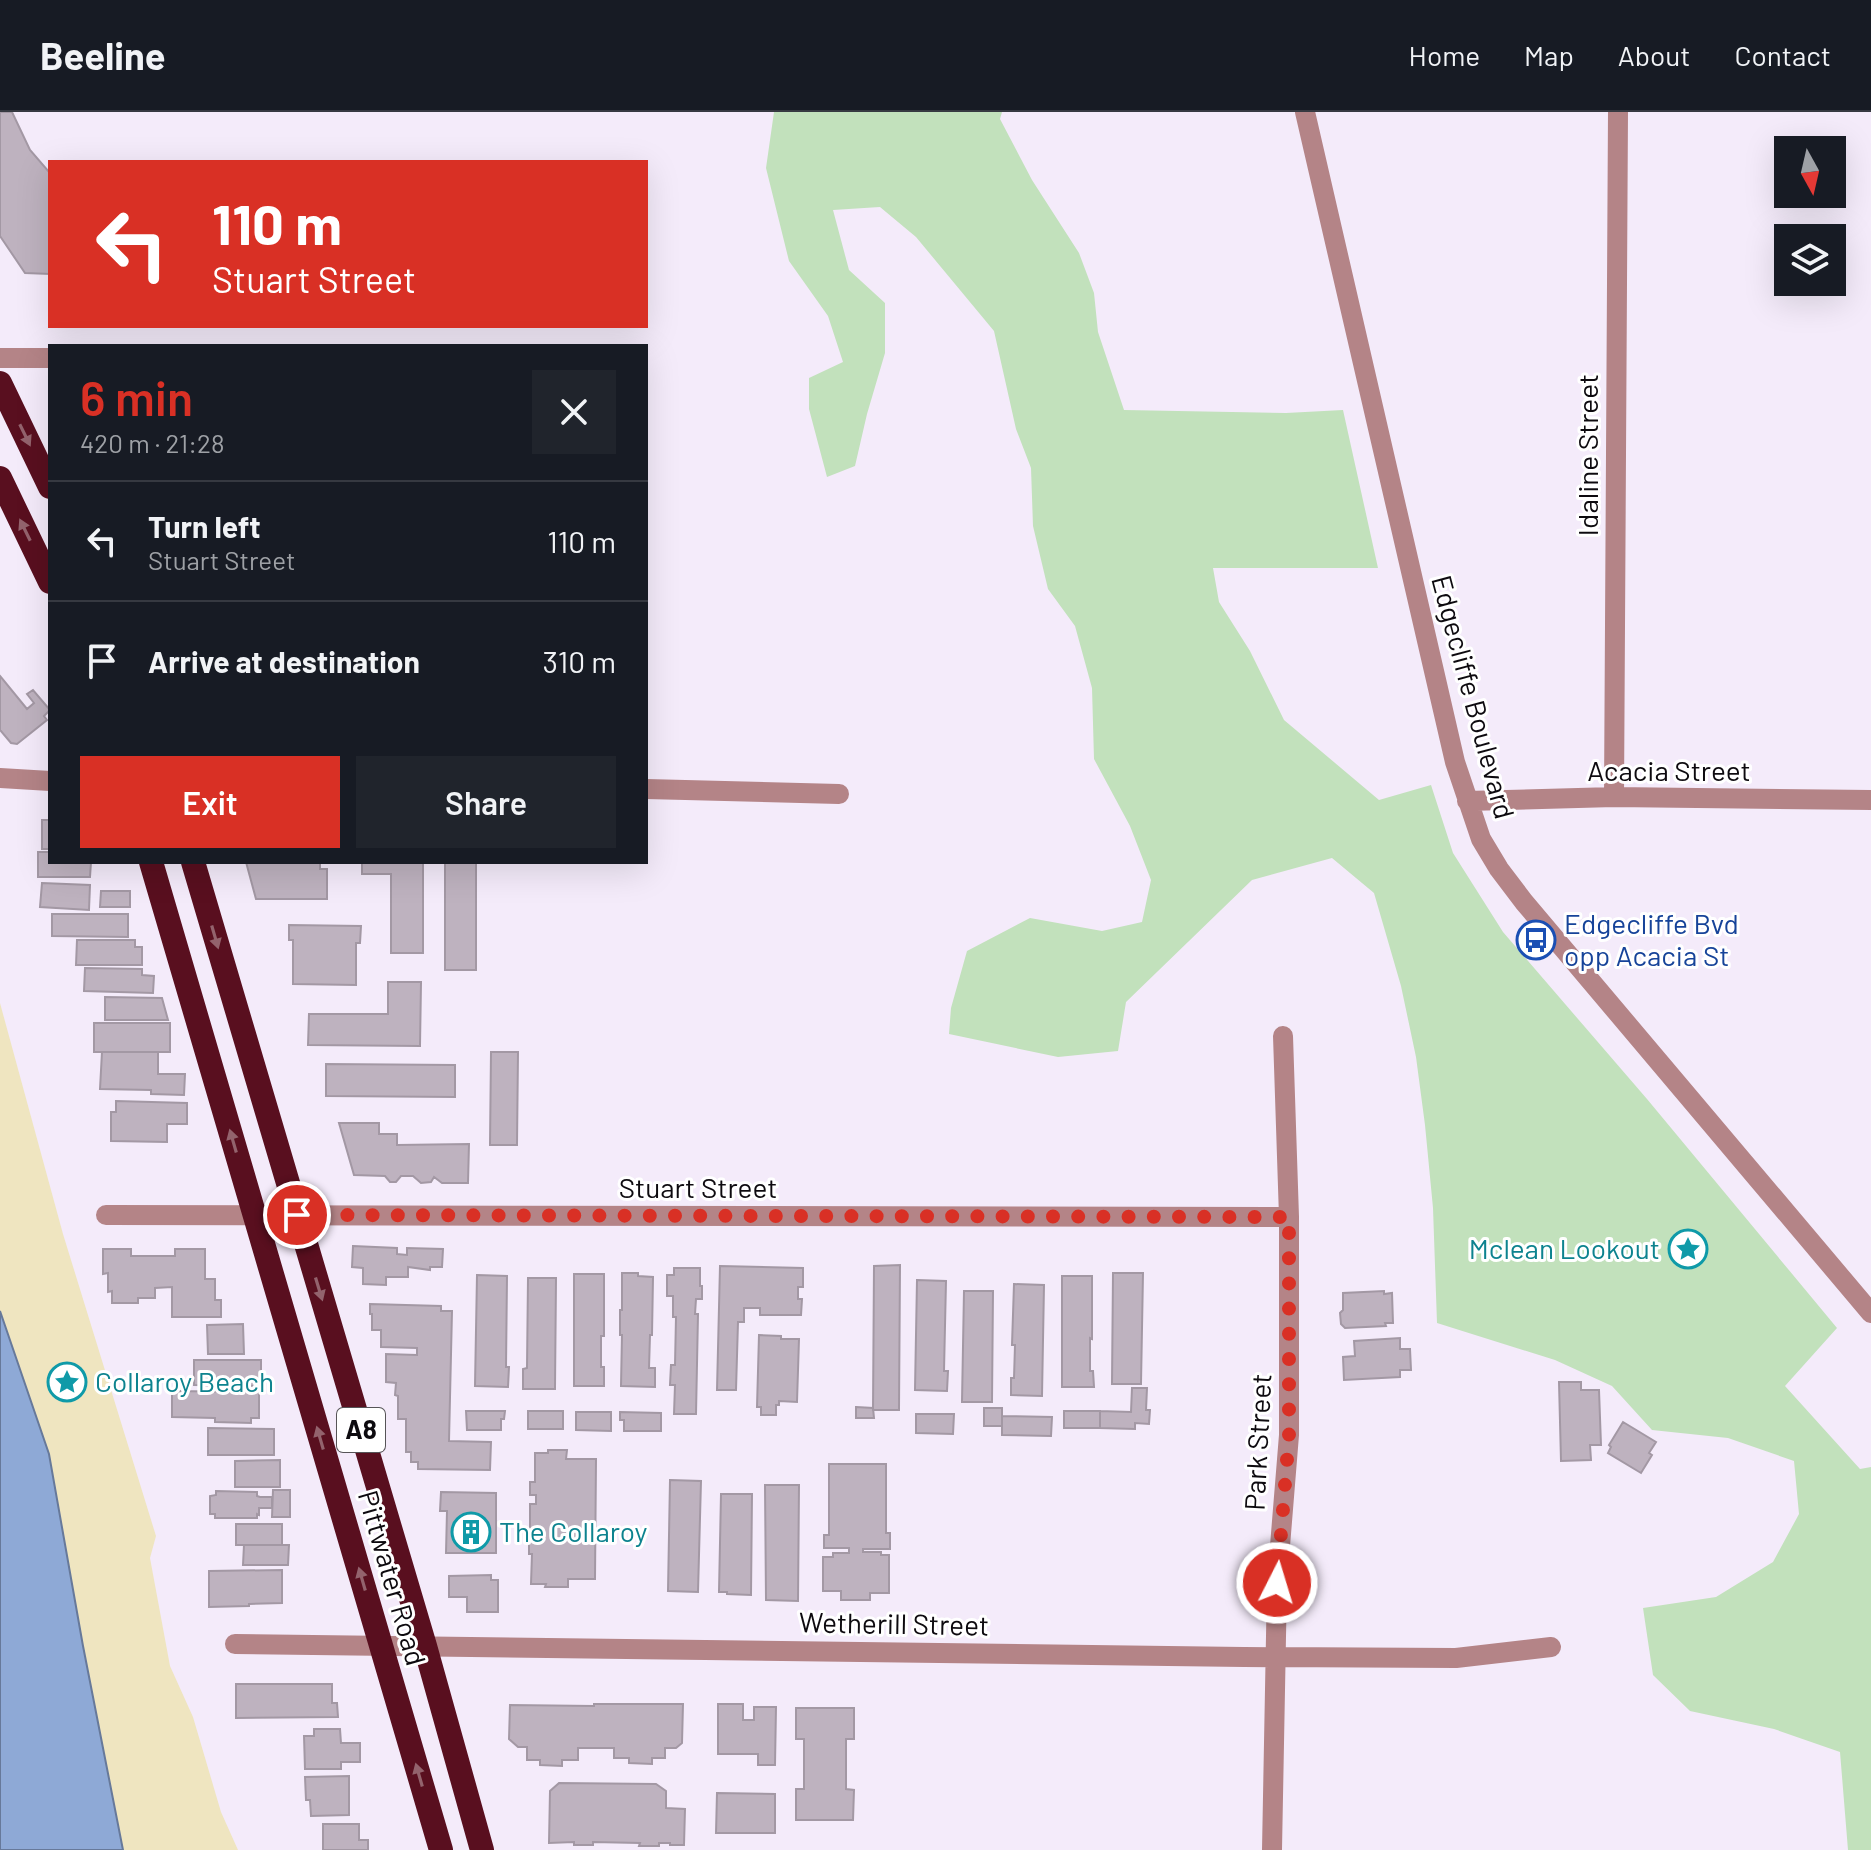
<!DOCTYPE html>
<meta charset="utf-8">
<style>
body{margin:0;font-family:Barlow,sans-serif;background:#20242c;color:#f1f3f6;height:100vh;display:flex;flex-direction:column;font-size:30px;white-space:nowrap}
*{box-sizing:border-box;margin:0}
p{font-size:26px;color:#9ea1a6}
.icon{flex:none;width:44px;height:44px;fill:none;stroke:currentColor;stroke-width:2;stroke-linecap:round;stroke-linejoin:round}
.map{position:relative;flex:1;overflow:hidden}
.details{position:absolute;left:48px;top:232px;width:600px;height:520px;display:flex;flex-direction:column;background:#171b24;border-radius:0px;box-shadow:0 8px 32px #0002}
.details>*{flex:none}
.top-card{position:absolute;left:48px;top:48px;width:600px;height:168px;border-radius:0px;box-shadow:0 8px 32px #0002;background:#d93025;color:#fff;overflow:hidden}
.needle{width:52px;rotate:172deg}
.controls{position:absolute;left:1774px;top:24px;display:grid;gap:16px}
.controls a{display:grid;place-items:center;width:72px;height:72px;border-radius:0px;background:#171b24;box-shadow:0 8px 32px #0002;font-size:40px}
.pin{position:absolute;display:grid;place-items:center;width:68px;height:68px;color:#fff;margin:-34px;border:4px solid #fff;border-radius:50%;box-shadow:0 2px 8px #0007}
.me{position:absolute;width:88px;margin:-44px;rotate:5deg;stroke-linejoin:round;filter:drop-shadow(0 0 6px #0008)}
.turn{display:flex;align-items:center;gap:28px;height:168px;padding:0 32px;font-size:36px}
.turn .icon{width:104px;height:104px;stroke-width:2.5}
.turn b{display:block;font-size:56px;line-height:68px}
.round{display:grid;place-items:center;flex:none;width:84px;height:84px;border-radius:0px;background:#20242c}
.head{display:flex;align-items:center;justify-content:space-between;height:136px;padding:0 32px}
h1{font-size:48px;font-weight:600;line-height:60px;color:#d93025}
.primary-button{display:flex;gap:16px;margin-top:auto;padding:16px 32px}
.primary-button a{flex:1;height:92px;border-radius:0px;background:#d93025;color:#fff;font-size:32px;font-weight:600;line-height:92px;text-align:center}
.primary-button a+a{background:#20242c;color:#f1f3f6}
ul{padding:0;list-style:none}
li{display:flex;align-items:center;gap:24px;height:120px;padding:0 32px;border-top:2px solid #363941}
li div{flex:1}
li b{display:block;font-size:30px}
li em{font-style:normal}
header{display:flex;align-items:center;gap:48px;box-sizing:border-box;height:112px;padding:0 40px;background:#171b24;border-bottom:2px solid #363941}
header strong{font-size:38px}
nav{display:flex;gap:44px;margin-inline-start:auto;font-size:28px}
.map>svg:first-child{display:block}
.green{fill:#c2e1bc}
.sand{fill:#efe5c0}
.water{fill:#8ea9d6;stroke:#67799a;stroke-width:2}
.building{fill:#beb2bf;stroke:#a398a4;stroke-width:2}
.lines{fill:none;stroke-linecap:round;stroke-linejoin:round}
.minor{stroke:#b48487;stroke-width:20}
.highway{stroke:#590f1f;stroke-width:24}
.oneway{fill:#93636d}
.route{stroke:#d93025;stroke-width:14;stroke-dasharray:0 25.2}
.labels{text-anchor:middle;stroke-width:6;stroke-linejoin:round;paint-order:stroke}
.shield{fill:#fff;stroke:#565457;stroke-width:2}
.shield-label{font-size:26px;font-weight:bold;fill:#0d0a0f}
.street-label{font-size:28px;fill:#0d0a0f;stroke:#fff}
.transit-label{font-size:28px;fill:#164399;stroke:#fff;text-anchor:start}
.culture-label{font-size:28px;fill:#0d838f;stroke:#fff;text-anchor:start}
</style>
<header>
<strong>Beeline</strong>
<nav><a>Home</a><a>Map</a><a>About</a><a>Contact</a></nav>
</header>
<div class="map">
<svg width="1871" height="1738" viewBox="0 0 1871 1738">
<rect width="100%" height="100%" fill="#f4ebfa"/>
<path class="green" d="M774,0H1002L1000,7L1032,68L1079,141L1094,181L1098,220L1124,298L1286,301L1343,298L1378,456H1213L1219,490L1250,539L1284,608L1379,688L1431,673L1453,741L1503,820L1647,987L1837,1216L1785,1274L1860,1357L1871,1355V1738H1848L1840,1640L1774,1617L1690,1599L1653,1563L1643,1496L1716,1485L1773,1450L1799,1402L1794,1349L1728,1326L1652,1318L1612,1274L1555,1248L1437,1211L1433,1096L1425,1013L1416,945L1401,874L1374,781L1332,746L1252,768L1126,890L1118,939L1058,945L949,922L951,896L967,839L1030,806L1102,819L1142,810L1151,768L1130,714L1094,647L1092,576L1075,514L1048,477L1033,414L1031,356L1016,317L994,219L916,125L880,95L833,98L849,158L885,191V241L867,302L855,354L827,365L809,297V266L843,250L828,204L789,149L766,56Z"/>
<path class="sand" d="M0,891L63,1122L156,1424L150,1446L170,1554L193,1605L221,1700L238,1738H123L83,1534L49,1342L0,1199Z"/>
<path class="water" d="M0,1199L49,1342L83,1534L123,1738H0Z"/>
<path class="building" d="M0,0H12L30,38L50,61V162L25,161L0,124Z
M0,564L27,597L34,591L27,582L33,578L50,598L44,604L47,608L17,632L11,631L0,618Z
M42,708H50V737H42Z
M38,740H50V750H91L90,765H38Z
M246,750H320V757H327V787H256Z
M362,750H423V841H391V762H362Z
M445,750H476V858H445Z
M42,771L90,773L89,798L40,795Z
M101,779H130V795H100Z
M52,802H128V825L52,824Z
M289,813L361,814L360,831H356V873L293,872V828H289Z
M77,828H135V835H142V853H76Z
M85,856L142,857V863L154,864L153,881L84,879Z
M388,870H421L420,934L308,933L309,902H388Z
M105,885L162,886L168,908H105Z
M94,911H170V940H94Z
M102,940H158V962H185L184,983L151,982V978L100,977Z
M491,940H518L517,1033H490Z
M326,952L455,953V985L326,984Z
M116,989L187,991V1012H167V1030L111,1029V1000H116Z
M339,1011H379V1022H397V1033L469,1032L468,1071H442L434,1065L431,1070L421,1071L413,1064H401L396,1070H390L385,1064L354,1063Z
M353,1134L397,1136V1142L407,1143V1136L443,1137L442,1155H430V1158L408,1155V1165H386V1173L363,1172V1156L352,1155Z
M103,1137H131V1144H175V1137H205V1167H215V1188H221V1205H172V1175L155,1176V1186H138V1191H112V1179L108,1180V1161L103,1162Z
M900,1153L899,1298H873L874,1154Z
M720,1154L803,1156V1175H798V1187H802L801,1203H760V1196H744V1210H738L736,1278H717Z
M674,1156H700V1174H702V1187H696L695,1202H698L696,1302H674L675,1273H670L671,1253H675L676,1205H673V1184H667V1163H674Z
M622,1161H638V1164L653,1165L652,1223H650L649,1256H655V1275L621,1274L622,1223H620V1198H622Z
M1113,1161H1143L1141,1272H1112Z
M574,1162H604V1224H601V1255H604V1274H574Z
M477,1163L507,1164L506,1255H509L508,1275L475,1274Z
M1062,1164H1092V1227L1090,1226V1259H1093L1094,1275H1062Z
M528,1166H556L555,1277H523V1257L527,1256Z
M917,1168L946,1169L944,1259H948L947,1279L915,1278Z
M1014,1172L1044,1173L1042,1284L1011,1283V1266H1014L1015,1233H1012Z
M964,1179H993L992,1290H962Z
M1384,1179V1182L1392,1181L1393,1211H1385L1386,1214L1345,1216L1341,1212L1340,1201L1343,1198V1181Z
M370,1192L441,1194V1199H452L449,1329L491,1330L490,1358L418,1357V1350H411V1340H406V1307H398V1284L395,1283L396,1271L386,1270V1242L417,1243V1236L381,1235V1218H372V1202H370Z
M243,1212L244,1242H208L207,1213Z
M759,1223L781,1224V1227H799L797,1290L779,1289V1293H776V1303H761V1295H757Z
M1400,1226V1237H1410L1411,1258H1400V1265L1344,1268L1343,1245L1355,1244L1354,1229Z
M194,1248H261V1274L194,1273Z
M1559,1270H1581V1278H1599L1601,1333H1590L1591,1348L1561,1349Z
M1132,1276H1147L1146,1298H1150L1149,1312L1135,1311V1317L1100,1316V1299L1131,1300Z
M172,1279L259,1280V1306H251V1311L215,1310V1306L172,1305Z
M856,1295L873,1296L874,1306H856Z
M984,1296H1002V1314H984Z
M466,1299H505L504,1307H501V1318H467Z
M528,1299H563V1317H528Z
M1064,1299H1100V1316H1064Z
M576,1300H611V1319L576,1318Z
M620,1300L661,1301V1319H624V1308H620Z
M916,1302H954L953,1322L916,1321Z
M1002,1304L1052,1305L1051,1324L1002,1323Z
M1623,1310L1656,1330L1649,1341L1652,1343L1641,1361L1608,1341L1611,1335L1609,1333Z
M208,1316L274,1317V1343H208Z
M548,1338H567L566,1347H596L595,1467H568V1475H545L546,1472H531L532,1442H529V1426H536V1416L530,1417V1392H536V1383H530V1370H535V1341H548Z
M280,1348V1375H235V1349Z
M829,1352H886V1421H890V1437H863V1440H881V1443H889V1481H870V1488H841V1479H823V1445H833V1441H849V1436H824V1423H829Z
M670,1368L701,1369L698,1480L668,1479Z
M765,1373H799L798,1489L766,1488Z
M273,1378H290V1405H272Z
M216,1379L257,1380V1384L260,1385H272V1396H259V1403L257,1402V1406H215V1402H210V1384L216,1383Z
M441,1380L496,1381V1441H446L447,1399H440Z
M721,1382H752L751,1483L727,1482V1480H719Z
M236,1412H282V1433H236Z
M244,1433H289L288,1453H243Z
M282,1458V1491L249,1492V1494L209,1495V1459Z
M491,1463V1468H498V1500H467V1485H449V1464Z
M236,1572H332V1591H337L338,1605L236,1606Z
M594,1592H683L682,1631L676,1636H665V1646H652V1652L629,1651V1646H614V1636H578V1648H562V1654L540,1653V1648H527V1635H518L509,1627L510,1593L594,1594Z
M718,1592H743V1608H754V1595H776L775,1653H758V1642H718Z
M796,1596H854V1627H846V1677L854,1678L853,1708H796V1677H804V1627H796Z
M314,1617H340L341,1631H360V1650H341V1657H305L304,1624H314Z
M349,1664V1703L311,1704L310,1688H306L305,1665Z
M559,1671L656,1672L666,1679V1696L685,1697L684,1733H670V1731H659V1734H639L640,1731L593,1730V1733H574V1730L549,1731L550,1679Z
M717,1681L775,1682V1721H716Z
M323,1712H359V1728H368V1738H323Z"/>
<g class="lines">
<path class="minor" d="M1305,0L1455,650L1481,727L1499,757L1524,790L1871,1201
M0,246H50
M0,666L50,669
M646,677L839,682
M1614,685L1618,0
M1467,689L1614,685L1871,688
M106,1103L1289,1105
M235,1532L1244,1545L1456,1546L1551,1535
M1272,1738L1277,1471L1289,1323V1105L1283,924"/>
<path class="highway" d="M0,271L50,375
M0,366L50,470
M151,750L441,1738
M193,750L425,1534L482,1738"/>
</g>
<defs><path id="oneway-solid" d="M-6-.8H1V-3.2L6.5 0L1 3.2V.8H-6Z" transform="scale(2)"/></defs>
<g class="oneway">
<use href="#oneway-solid" transform="translate(25 323) rotate(64)"/>
<use href="#oneway-solid" transform="translate(25 418) rotate(-116)"/>
<use href="#oneway-solid" transform="translate(215 825) rotate(74)"/>
<use href="#oneway-solid" transform="translate(233 1029) rotate(-106)"/>
<use href="#oneway-solid" transform="translate(319 1177) rotate(73)"/>
<use href="#oneway-solid" transform="translate(320 1326) rotate(-106)"/>
<use href="#oneway-solid" transform="translate(362 1467) rotate(-106)"/>
<use href="#oneway-solid" transform="translate(419 1663) rotate(-106)"/>
</g>
<g class="lines">
<path class="route" d="M297,1103L1289,1105V1323L1277,1471"/>
</g>
<defs>
<g id="bus-ring" transform="scale(2)"><circle r="9.5" fill="#fff" stroke="#1a4fb4" stroke-width="1.5"/><path d="M-5-6H5V4H4V6H2V4H-2V6H-4V4H-5ZM-3.5-4V0h7V-4ZM-3.5 1.2v1.5H-2V1.2ZM2 1.2v1.5H3.5V1.2Z" fill="#1a4fb4"/></g>
<g id="sight-ring" transform="scale(2)"><circle r="9.5" fill="#fff" stroke="#0f9aa8" stroke-width="1.5"/><path d="M0-6L1.8-2.2L6-1.7L2.9 1.2L3.7 5.4L0 3.3L-3.7 5.4L-2.9 1.2L-6-1.7L-1.8-2.2Z" fill="#0f9aa8"/></g>
<g id="building-ring" transform="scale(2)"><circle r="9.5" fill="#fff" stroke="#0f9aa8" stroke-width="1.5"/><path d="M-4-6H4V6H1V3H-1V6H-4ZM-2.5-4.3h1.7v1.8h-1.7ZM.8-4.3h1.7v1.8H.8ZM-2.5-1h1.7V.8h-1.7ZM.8-1h1.7V.8H.8Z" fill="#0f9aa8"/></g>
</defs>
<g fill-rule="evenodd">
<use href="#bus-ring" x="1536" y="828"/>
<use href="#sight-ring" x="1688" y="1137"/>
<use href="#sight-ring" x="67" y="1270"/>
<use href="#building-ring" x="471" y="1420"/>
</g>
<g class="labels">
<rect class="shield" x="337" y="1296" width="48" height="44" rx="6"/>
<g class="shield-label">
<text x="361" y="1327">A8</text>
</g>
<g class="street-label">
<text transform="translate(1588 343) rotate(-90)" y="10">Idaline Street</text>
<text transform="translate(1473 585) rotate(75)" y="10">Edgecliffe Boulevard</text>
<text x="1669" y="669">Acacia Street</text>
<text x="698" y="1086">Stuart Street</text>
<text transform="translate(1258 1330) rotate(-87)" y="10">Park Street</text>
<text transform="translate(392 1466) rotate(74)" y="10">Pittwater Road</text>
<text transform="translate(894 1512) rotate(1)" y="10">Wetherill Street</text>
</g>
<g class="transit-label">
<text x="1564" y="822">Edgecliffe Bvd<tspan x="1564" dy="32">opp Acacia St</tspan></text>
</g>
<g class="culture-label">
<text x="1660" y="1147" text-anchor="end">Mclean Lookout</text>
<text x="95" y="1280">Collaroy Beach</text>
<text x="499" y="1430">The Collaroy</text>
</g>
</g>
</svg>
<div class="controls">
<a><svg class="needle" viewBox="-14 -14 28 28"><path d="M0-13l5 13h-10z" fill="#e53935"/><path d="M0 13l5-13h-10z" fill="#9ea1a6"/></svg></a>
<a><svg class="icon" aria-label="layers" viewBox="0 0 24 24"><path d="M12 4l9 5-9 5-9-5zM3 14l9 5 9-5"/></svg></a>
</div>
<div class="pin" style="left:297px;top:1103px;background:#d93025"><svg class="icon" aria-label="arrive" viewBox="0 0 24 24"><path d="M6 21V4h12l-3 4 3 4H6"/></svg></div>
<svg class="me" style="left:1277px;top:1471px" viewBox="-20 -20 40 40"><circle r="17" fill="#d93025" stroke="#fff" stroke-width="3"/><path d="M0-11L8 9 0 5-8 9z" fill="#fff"/></svg>
<div class="top-card">
<div class="turn"><svg class="icon" aria-label="left" viewBox="0 0 24 24"><path d="M17 20v-9H6M10 6l-5 5 5 5"/></svg><div><b>110 m</b>Stuart Street</div></div>
</div>
<section class="details">
<div class="head"><div><h1>6 min</h1><p>420 m · 21:28</p></div><a class="round"><svg class="icon" aria-label="close" viewBox="0 0 24 24"><path d="M6 6l12 12M18 6L6 18"/></svg></a></div>
<ul>
<li><svg class="icon" aria-label="left" viewBox="0 0 24 24"><path d="M17 20v-9H6M10 6l-5 5 5 5"/></svg><div><b>Turn left</b><p>Stuart Street</p></div><em>110 m</em></li>
<li><svg class="icon" aria-label="arrive" viewBox="0 0 24 24"><path d="M6 21V4h12l-3 4 3 4H6"/></svg><div><b>Arrive at destination</b></div><em>310 m</em></li>
</ul>
<div class="primary-button"><a>Exit</a><a>Share</a></div>
</section>
</div>
